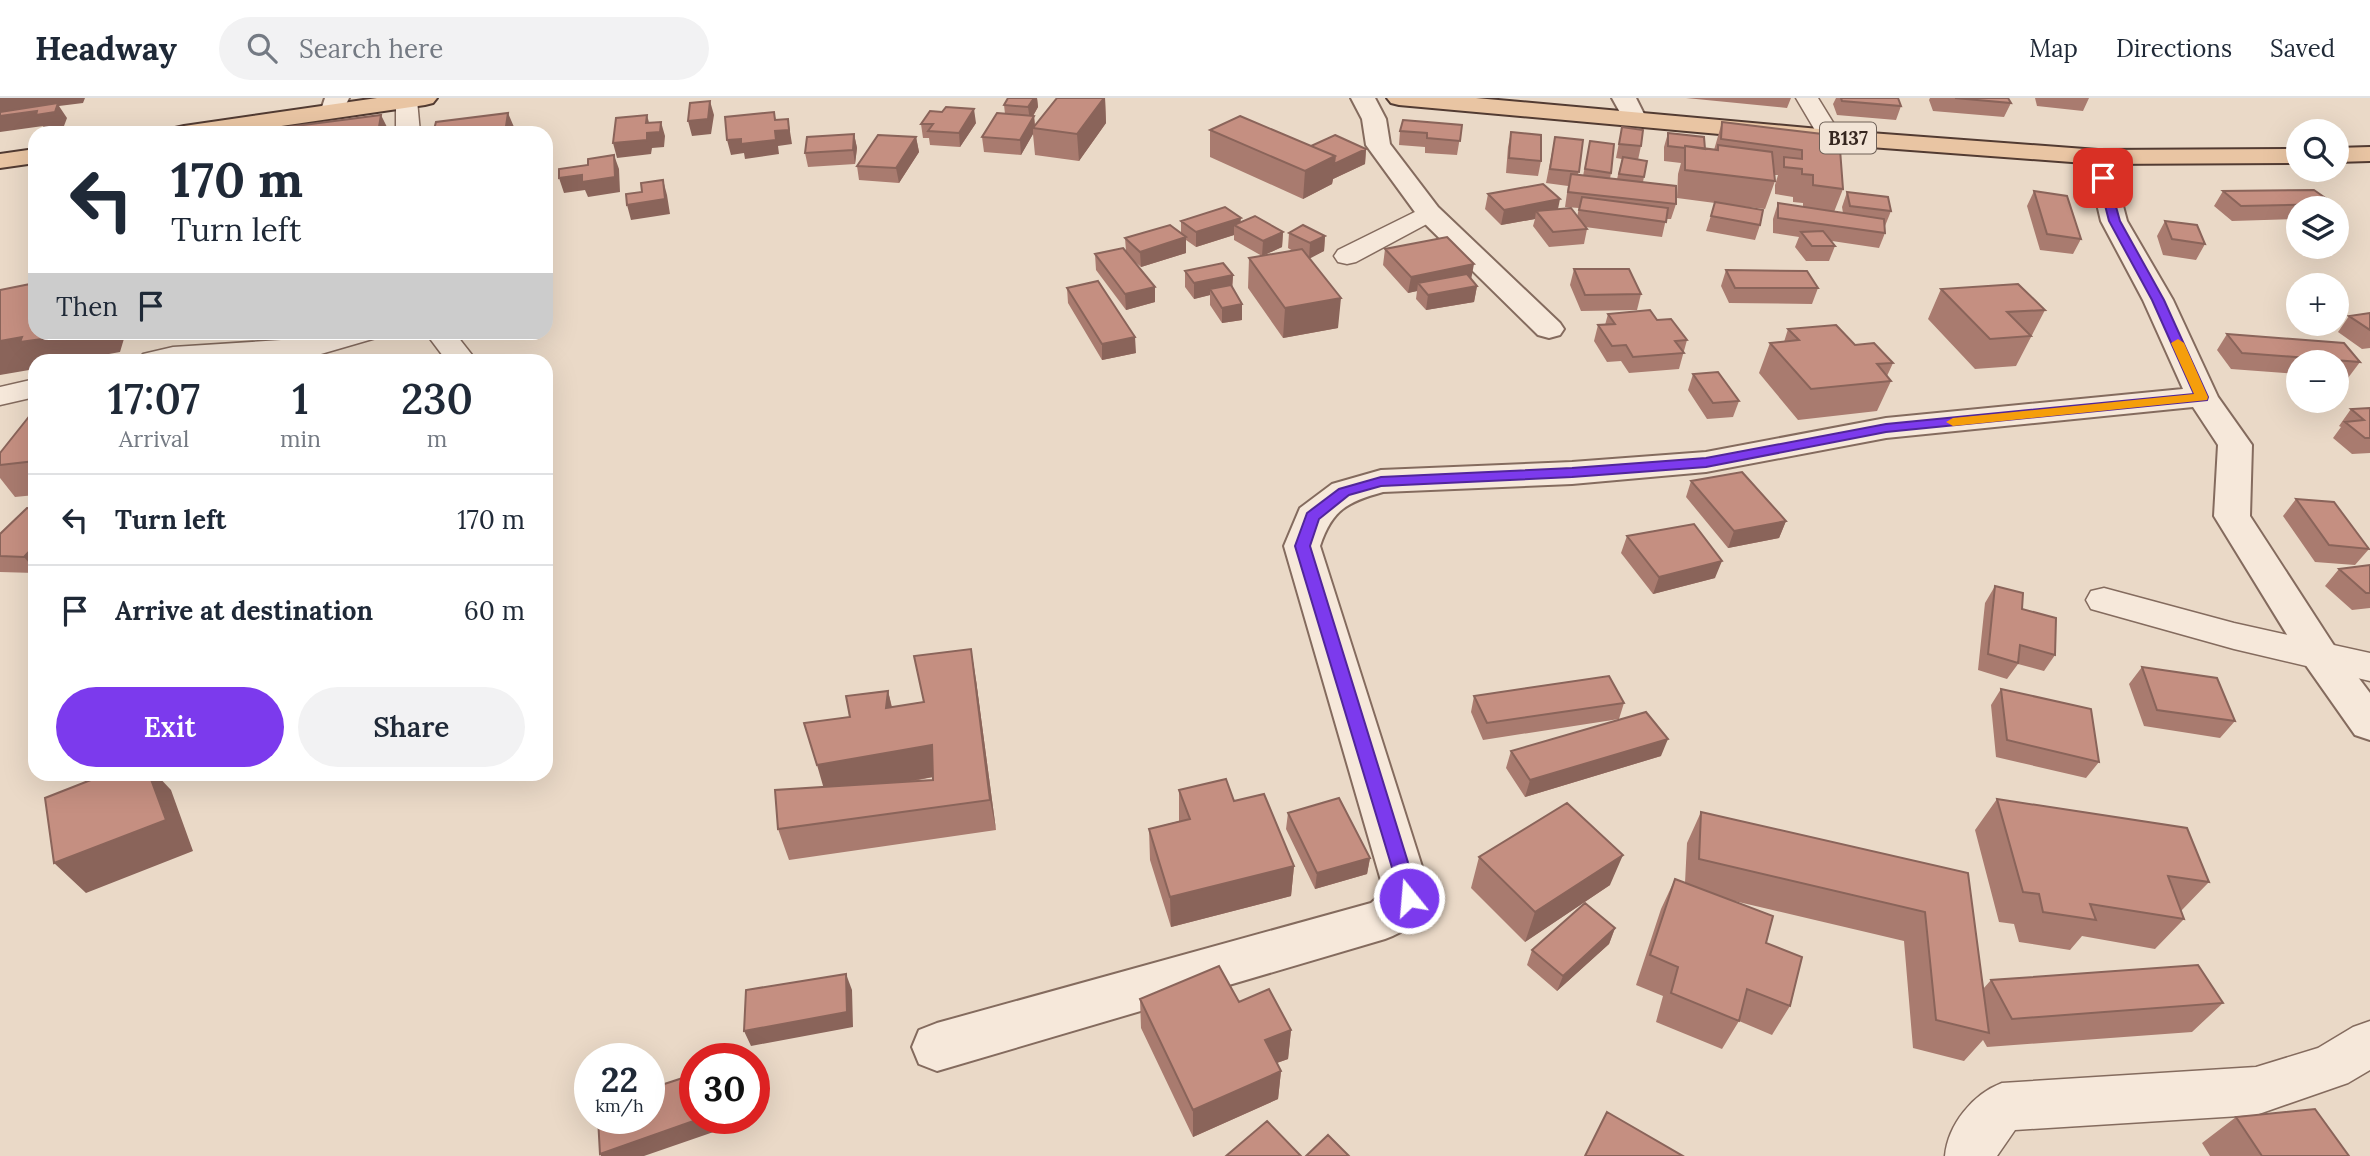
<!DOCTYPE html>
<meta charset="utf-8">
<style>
body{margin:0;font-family:Lora,serif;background:#f2f2f3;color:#1f2937;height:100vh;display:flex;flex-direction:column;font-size:26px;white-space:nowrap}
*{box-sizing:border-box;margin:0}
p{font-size:23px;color:#747a83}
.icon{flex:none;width:38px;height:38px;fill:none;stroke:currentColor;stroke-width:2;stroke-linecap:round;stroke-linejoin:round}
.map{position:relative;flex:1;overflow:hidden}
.details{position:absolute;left:28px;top:256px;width:525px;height:427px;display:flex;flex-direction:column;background:#fff;border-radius:21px;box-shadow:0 7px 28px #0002}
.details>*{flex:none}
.top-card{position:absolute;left:28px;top:28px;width:525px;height:214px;border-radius:21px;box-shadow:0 7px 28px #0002;background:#fff;color:#1f2937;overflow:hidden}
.tools{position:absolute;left:2286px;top:21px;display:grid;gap:14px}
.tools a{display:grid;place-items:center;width:63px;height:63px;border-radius:50%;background:#fff;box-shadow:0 7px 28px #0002;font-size:35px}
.speed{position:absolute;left:574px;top:945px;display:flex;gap:14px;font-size:35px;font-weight:700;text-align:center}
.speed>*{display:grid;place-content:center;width:91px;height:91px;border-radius:50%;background:#fff;box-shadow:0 7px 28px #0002;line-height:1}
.speed small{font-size:18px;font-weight:400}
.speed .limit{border:10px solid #d22;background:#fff;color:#111}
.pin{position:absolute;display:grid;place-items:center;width:60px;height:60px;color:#fff;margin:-30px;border-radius:14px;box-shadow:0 4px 10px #0006}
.me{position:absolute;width:77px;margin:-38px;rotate:343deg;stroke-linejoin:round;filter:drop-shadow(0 0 5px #0008)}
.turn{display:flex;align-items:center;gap:24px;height:147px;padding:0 28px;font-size:32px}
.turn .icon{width:91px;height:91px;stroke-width:2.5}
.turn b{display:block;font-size:49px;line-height:60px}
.then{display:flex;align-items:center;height:66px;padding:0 28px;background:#0003;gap:14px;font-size:26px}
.eta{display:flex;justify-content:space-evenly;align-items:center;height:119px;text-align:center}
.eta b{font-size:42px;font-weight:600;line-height:49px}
.action{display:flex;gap:14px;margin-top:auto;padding:14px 28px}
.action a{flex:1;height:80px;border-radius:42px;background:#7c3aed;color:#fff;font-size:28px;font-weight:600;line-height:80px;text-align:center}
.action a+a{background:#f2f2f3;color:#1f2937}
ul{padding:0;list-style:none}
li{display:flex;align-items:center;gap:21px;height:91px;padding:0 28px;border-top:2px solid #e0e1e3}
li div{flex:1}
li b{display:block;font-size:26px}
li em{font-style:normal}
header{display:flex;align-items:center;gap:42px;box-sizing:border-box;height:98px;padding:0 35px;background:#fff;border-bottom:2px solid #e0e1e3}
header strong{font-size:33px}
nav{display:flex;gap:38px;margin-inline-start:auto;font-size:24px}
.search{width:490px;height:63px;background:#f2f2f3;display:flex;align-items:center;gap:18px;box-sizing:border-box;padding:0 24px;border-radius:38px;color:#747a83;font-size:26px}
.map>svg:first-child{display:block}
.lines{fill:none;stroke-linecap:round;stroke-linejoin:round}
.lane-casing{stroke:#846b5e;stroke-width:3}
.street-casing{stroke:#846b5e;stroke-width:4}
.primary-casing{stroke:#523b32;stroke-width:4}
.lane{fill:#f6e8da;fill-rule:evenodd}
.street{fill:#f6e8da;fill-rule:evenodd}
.primary{fill:#e9c5a3;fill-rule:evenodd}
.wall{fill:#a97b6f;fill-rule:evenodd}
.shaded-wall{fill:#8a645a}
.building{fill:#c58f81;stroke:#8a645a;stroke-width:2}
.route{fill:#7c3aed;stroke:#51269a;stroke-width:2}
.slow{fill:#f59e0b}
.labels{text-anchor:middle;stroke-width:7;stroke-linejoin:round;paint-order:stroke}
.shield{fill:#f2e4d6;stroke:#6e6057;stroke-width:2}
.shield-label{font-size:19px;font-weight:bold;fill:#362720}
</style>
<header>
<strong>Headway</strong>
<div class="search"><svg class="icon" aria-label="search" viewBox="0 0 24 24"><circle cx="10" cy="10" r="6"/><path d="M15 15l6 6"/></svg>Search here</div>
<nav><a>Map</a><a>Directions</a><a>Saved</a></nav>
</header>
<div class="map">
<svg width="2370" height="1058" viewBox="0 0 2370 1058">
<rect width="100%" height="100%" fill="#ead9c7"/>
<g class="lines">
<g class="lane-casing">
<path id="lane" d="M396,0L417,2L420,35H396Z
M1796,0H1818L1842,39L1838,44H1822Z
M1429,107L1438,110L1442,115L1438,120L1356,164L1347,166L1338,164L1334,158L1338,152Z
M333,234H380L376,240L314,258L239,262H138L143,256L173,249L312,240Z
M425,234H454L476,262H446Z
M35,281V299L0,307V289Z
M2104,490L2234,525L2370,555V583L2234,551L2091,511L2086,502L2091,493Z
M2370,923V972L2348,985L2256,1017L2015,1032L1997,1058H1945C1948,1026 1973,996 2002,985L2256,969L2318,950L2353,929Z"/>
</g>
<g class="street-casing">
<path id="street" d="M325,0H349L341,17H325L321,12Z
M1351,0H1375L1386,21L1390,46L1438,109L1560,225L1564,231L1560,237L1549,240L1538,237L1420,121L1366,47L1362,21Z
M1612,0H1636L1647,22L1643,27H1627Z
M2098,52L2107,54L2110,59L2127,123L2173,202L2218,299L2252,347L2250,418L2333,546L2370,595V642L2355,637L2305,566L2214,418L2218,347L2193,309L1886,340L1706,374L1572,386L1383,394C1347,404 1332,412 1320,448L1432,800C1422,821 1406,834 1385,841L937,973L919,966L912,949L919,932L937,925L1371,805L1384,793L1284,448L1300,410L1332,386L1381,372L1572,364L1706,354L1886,320L2183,291L2143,202L2101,123L2086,59L2089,54Z"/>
</g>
<g class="primary-casing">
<path id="primary" d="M377,0H437L433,5L425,7L233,35H172L175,30L184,28Z
M1387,0H1476L1830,32L2098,52L2298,51V65L2098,66L1830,46L1399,7L1391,5Z
M2370,49V63L2336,64V50Z
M35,51V65L0,70V56Z"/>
</g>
<use href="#lane" class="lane"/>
<use href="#street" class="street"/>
<use href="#primary" class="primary"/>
</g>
<path class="wall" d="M1008,0H1037L1038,9L1033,18H1034L1035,27L1057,0H1105L1106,25L1079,63L1035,57L1033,36L1021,57L984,54L982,39L1005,16L1004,7Z
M1686,0H1791L1787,10Z
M1836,0H1898L1901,8L1896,22L1837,17L1833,6Z
M1930,0H2008L2011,5L2004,19L1933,13L1929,2Z
M2035,0H2089L2083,13L2037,8Z
M1722,24L1839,38L1843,91L1834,114L1843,115L1842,109L1847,94L1891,113L1885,128V135L1879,150L1832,143L1835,148L1829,163H1806L1795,149L1799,139L1773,135V121L1778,105L1803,109V105L1793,104V99L1775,96V87L1778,77H1774L1775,83L1765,111L1731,107L1760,127L1755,142L1706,133L1715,105L1677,100L1678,76L1681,65L1664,63V49L1668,35L1705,51L1714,52Z
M976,25L960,49L930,47L929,40H923L921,26Z
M1462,27L1457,57L1425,55V49L1399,47L1400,33Z
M1622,29L1641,48L1638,62L1647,63L1643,84L1676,106L1671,121H1666L1662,139L1585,129L1587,131L1584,146L1549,149L1533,128L1535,121L1501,127L1485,111L1488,96L1558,111L1577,119L1579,110L1565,109L1568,88L1546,85L1555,39L1583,42L1578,77L1583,78L1590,43L1611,75L1610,81H1617L1622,61L1616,60Z
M1210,32L1311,48L1366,51L1365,66L1333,81L1332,86L1303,101L1210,59Z
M1511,34L1541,63L1538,78L1506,75L1508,49Z
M854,36L857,50L855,66L808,69L805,55Z
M916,39L919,54L899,85L859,82L857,68Z
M2034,93L2081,141L2073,156L2040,152L2027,108Z
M2223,93L2334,106L2331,110H2298V121L2232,123L2214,108Z
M1181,123L1240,124L1283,134L1282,149L1262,158L1234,142V137L1196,149L1186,142V155L1141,169L1134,163L1155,204L1126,212L1096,172L1095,156L1126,153L1125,140L1181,136Z
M2165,123L2205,146L2196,162L2163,157L2157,138Z
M1289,135L1325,138L1324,153L1309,160L1338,230L1283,240L1248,190L1249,160L1293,153L1288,150Z
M1385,151L1471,182L1477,188L1474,204L1426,212L1416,201L1417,193L1408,195L1383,167Z
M1574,171L1641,196L1637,212L1581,213L1570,187Z
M1726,172L1818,190L1812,206L1729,205L1721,188Z
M1185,173L1233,177L1232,190L1242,222L1222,225L1210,207V197L1194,201L1185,189Z
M1067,190L1136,255L1102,262L1068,205Z
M1941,191L2045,212L2016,268L1975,271L1928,221Z
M2370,215V250L2362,251L2338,234L2349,218Z
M1608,216L1657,222L1687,242L1679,271L1629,275L1621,263L1607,264L1594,243L1598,227H1605Z
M1788,231L1855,247L1893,265L1887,278L1891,283L1877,313L1798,322L1759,275L1770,245L1784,244Z
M2227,236L2360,264L2348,280L2336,279V264H2298V276L2231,271L2217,252Z
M1693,276L1739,303L1733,319L1707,321L1688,292Z
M2370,310V355L2352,356L2333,340L2341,329L2339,328L2351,311Z
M35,311V397L15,399L0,380V355Z
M1691,383L1786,423L1779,440L1728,450L1686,399Z
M2296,401L2369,451L2355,467L2315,464L2283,418Z
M35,411V475L0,474V436Z
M1627,438L1715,480L1653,496L1621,455Z
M2370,467V510L2352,512L2325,488L2339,471Z
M1995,488L2055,557L2044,573L2018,566L2007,581L1978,572L1985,505Z
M2142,569L2235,623L2220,640L2144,628L2129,586Z
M976,582L996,732L789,762L778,731L824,689L850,619L888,593L892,609L924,604ZM933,679V682L909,684Z
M2001,591L2099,664L2086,680L1996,659L1991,607Z
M1474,598L1624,605L1619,621L1483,642L1471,614Z
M1511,653L1661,658L1525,699L1506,670Z
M1179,692L1234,703L1294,768L1291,798L1171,829L1150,762L1149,731L1179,723Z
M1997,701L2209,784L2181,813L2184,821L2155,851L2082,838L2070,852L2019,844L2014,826L1999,824L1975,732Z
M1701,714L1968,775L1983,891L1991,882L2223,905L2192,934L1987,949L1983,942L1964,963L1913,950L1904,843L1730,802L1766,845L1790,908L1772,937L1739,923L1722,951L1656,924L1663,898L1636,887L1661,811L1675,781L1685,785L1687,745Z
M1288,715L1370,760L1367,776L1315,791L1286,731Z
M1479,759L1610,787L1525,844L1471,790Z
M1615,830L1609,846L1557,893L1527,867L1532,852Z
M1140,901L1239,904L1291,932L1288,961L1277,965L1281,973L1278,1001L1193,1039L1141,930Z
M2236,1019L2349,1058H2210L2202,1045Z"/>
<path class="shaded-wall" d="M0,0H85L83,5L59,8L67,20L64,28L45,31L43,28L0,34V18L57,8L0,15Z
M1034,0H1037L1038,9L1030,23L1028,9Z
M1104,0H1105L1106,25L1079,63L1077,36Z
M710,3L714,17L711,36L692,38L688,23Z
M974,11L976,25L960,49L959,35Z
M774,14L778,33L788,21L792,46L778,48L779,56L745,61L744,55L731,57L727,42L775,33Z
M508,15L514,29L513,35H505Z
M381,17L388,31L387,35H332Z
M647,17L651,32L661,24L665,38L664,49L652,50L651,56L617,60L613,45L647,35Z
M1034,18L1035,31L1033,30V36L1021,57L1020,42Z
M854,36L857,50L855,66L853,52Z
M916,39L919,54L899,85L896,70Z
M1366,51L1365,66L1333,81L1332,86L1303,101L1305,73L1335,58Z
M614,57L619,71L620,94L588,99L585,92L564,95L559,80Z
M663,82L667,97L670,116L631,122L627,107Z
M1560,101L1557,116L1536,113L1535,121L1501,127L1504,112Z
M1241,120L1240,130L1234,127V137L1196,149V134Z
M1283,134L1282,149L1262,158L1263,143Z
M1325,138L1324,153L1309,161L1310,145Z
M1186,139V155L1141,169L1140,154Z
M1474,166L1471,182L1418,185L1417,193L1408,195L1411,179Z
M1233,177L1232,193L1210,191V197L1194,201V185Z
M1477,188L1474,204L1426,212L1428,197Z
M1155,189V204L1126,212L1125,196Z
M1341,200L1338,230L1283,240L1285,210Z
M1242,206V222L1222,225V210Z
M45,234H126L120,254L76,262H35V271L0,277V243Z
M1135,239L1136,255L1102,262V246Z
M1786,423L1779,440L1728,450L1734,433Z
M35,447V472L24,459Z
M1722,463L1715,480L1653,496L1659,479Z
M971,551L976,582L996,732L990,702Z
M888,593L895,624L886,610Z
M1668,641L1661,658L1525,699L1530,682Z
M932,647L938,678L826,698L817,667Z
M149,676H156L171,692L193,753L86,795L54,765Z
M1623,757L1610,787L1525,844L1535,814Z
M1370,760L1367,776L1315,791L1317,775Z
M1294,768L1291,798L1171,829L1170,799Z
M1615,830L1609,846L1557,893L1563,878Z
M846,876L852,892L853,929L751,948L744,933Z
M1291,932L1288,961L1262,970L1265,942Z
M1281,973L1278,1001L1193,1039V1012Z
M702,1020H727L728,1029L644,1058H601L600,1056Z"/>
<path class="building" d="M1008,0H1034L1028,9L1004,7Z
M1057,0H1104L1077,36L1033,30Z
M1841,0H1898L1901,8L1842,3Z
M1955,0H2008L2011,5Z
M710,3L708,21L688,23L690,5Z
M58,5L55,14L36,17L37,13L0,18V14Z
M946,9L974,11L959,35L928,33L933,26H921L930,13L942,14Z
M774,14L775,22L788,21L789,32L775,33L776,42L741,46V41L727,42L725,19Z
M508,15L505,35H433L436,24Z
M997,15L1034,18L1020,42L982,39Z
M381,17L379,29L332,35H286L288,29Z
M647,17L646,25L661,24L660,34L647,35V42L613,45L616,20Z
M1240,18L1335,58L1305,73L1210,32Z
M1403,22L1462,27L1460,43L1427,40V35L1400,33Z
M1722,24L1839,38L1843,91L1813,87V77L1802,76V71L1784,69V59L1802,61V52L1721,41Z
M1622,29L1643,32L1641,48L1619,46Z
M1511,34L1541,37V63L1509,60Z
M1668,35L1704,39L1705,51L1685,48V50L1668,48Z
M854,36L853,52L805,55L807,39Z
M878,37L916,39L896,70L857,68Z
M1335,37L1366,51L1334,66L1335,58L1311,48Z
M1555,39L1583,42L1579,74L1550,71Z
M1590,43L1614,46L1611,75L1585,71Z
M1718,47L1772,54L1775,83L1685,72V48L1718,52Z
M614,57L615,79L582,84V77L559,80V71L588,67V61Z
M1623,59L1647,63L1644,79L1619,76Z
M1571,76L1676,88V106L1568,94Z
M663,82L665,101L627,107L626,96L642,94L641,85Z
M1543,86L1560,101L1504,112L1488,96Z
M2314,92L2334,106L2241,108L2223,93Z
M2034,93L2067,98L2081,141L2047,136Z
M1847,94L1888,99L1891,113L1850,108Z
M1582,99L1668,110L1666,124L1579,112Z
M1715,104L1763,112L1760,127L1711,118Z
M1778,105L1884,121L1885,135L1778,120Z
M1225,109L1241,120L1196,134L1181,123Z
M1571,110L1587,131L1553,134L1536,113Z
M1255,118L1283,134L1263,143L1234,127Z
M2165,123L2197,127L2205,146L2172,141Z
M1170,127L1186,139L1140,154L1125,140Z
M1303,127L1325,138L1310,145L1289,135Z
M1823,133L1835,148H1812L1801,134Z
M1447,139L1474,166L1411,179L1385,151Z
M1123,150L1155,189L1125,196L1095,156Z
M1302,151L1341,200L1285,210L1249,160Z
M1223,165L1233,177L1194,185L1185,173Z
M1574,171H1629L1641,196L1585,197Z
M1726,172L1807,173L1818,190H1735Z
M1467,176L1477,188L1428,197L1418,185Z
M1098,183L1135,239L1102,246L1067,190Z
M35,185V234H45L42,241L20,244L22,239L0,243V192Z
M2018,186L2045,212L2007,214L2031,238L1990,241L1941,191Z
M1231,187L1242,206L1222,210L1210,191Z
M1650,212L1657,222L1671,221L1687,242L1675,243L1684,255L1633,259L1626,247L1612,248L1598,227L1615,226L1608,216Z
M2370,215V232L2349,218Z
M1836,227L1855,247L1874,245L1893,265L1877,266L1891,283L1811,291L1770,245L1799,242L1788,231Z
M2227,236L2344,245L2360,264L2242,255Z
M1718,274L1739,303L1713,305L1693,276Z
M2370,310V340H2365L2345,324L2364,322L2351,311Z
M35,311V363L0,367V355Z
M1742,374L1786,423L1734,433L1691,383Z
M2296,401L2334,404L2369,451L2329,447Z
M27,410L35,411V447L24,459L0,458V436Z
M1694,426L1722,463L1659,479L1627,438Z
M2370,467V495H2366L2339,471Z
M1995,488L2023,495L2022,511L2056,520L2055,557L2020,547L2018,565L1988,556Z
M971,551L990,702L778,731L775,692L933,682L932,647L817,667L804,625L850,619L846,598L888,593L886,610L924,604L914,558Z
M2142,569L2217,580L2235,623L2157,612Z
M1609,578L1624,605L1487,625L1474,598Z
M2001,591L2091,611L2099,664L2007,642Z
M1646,614L1668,641L1530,682L1511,653Z
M106,676H149L166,722L54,765L45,700Z
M1226,681L1234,703L1264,696L1294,768L1170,799L1149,731L1190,721L1179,692Z
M1339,700L1370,760L1317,775L1288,715Z
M1997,701L2187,730L2209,784L2168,778L2184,821L2090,806L2096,822L2043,814L2039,796L2023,794Z
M1567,705L1623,757L1535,814L1479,759Z
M1701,714L1968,775L1989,935L1936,922L1925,814L1699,761Z
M1675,781L1773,818L1766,845L1802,859L1790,908L1747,891L1739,923L1671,895L1678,869L1650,857Z
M1585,805L1615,830L1563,878L1532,852Z
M2198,867L2223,905L2012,921L1991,882Z
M1219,868L1239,904L1269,891L1291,932L1265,942L1281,973L1193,1012L1140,901Z
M846,876L847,914L744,933L746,892Z
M695,976V1020H702L600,1056L598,1020H649V991Z
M2315,1011L2349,1058H2262L2236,1019Z
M1607,1014L1683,1058H1585Z
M1267,1023L1301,1058H1226Z
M1328,1037L1349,1058H1306Z"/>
<path class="route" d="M2103,77L2108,80L2120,123L2164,202L2208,299L2207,302L1886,334L1706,369L1572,379L1381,388L1349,397L1319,421L1310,448L1419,800L1416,806L1409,808L1403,806L1295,448L1307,415L1339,391L1381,379L1572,370L1706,360L1886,326L2194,296L2152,202L2109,123L2098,80Z"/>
<path class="slow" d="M2178,241L2184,245L2208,299L2207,302L1953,328L1946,324L1953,320L2194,296L2171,245Z"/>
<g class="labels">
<rect class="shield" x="1820" y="24.5" width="56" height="31" rx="5"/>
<g class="shield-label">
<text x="1848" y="47">B137</text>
</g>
</g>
</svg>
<div class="tools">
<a><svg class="icon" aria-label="search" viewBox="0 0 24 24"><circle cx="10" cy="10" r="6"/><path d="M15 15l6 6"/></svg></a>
<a><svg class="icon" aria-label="layers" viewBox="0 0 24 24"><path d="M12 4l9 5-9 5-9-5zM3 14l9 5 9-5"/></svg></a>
<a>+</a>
<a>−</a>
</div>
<div class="speed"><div>22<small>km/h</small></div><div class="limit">30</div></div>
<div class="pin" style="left:2103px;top:80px;background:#d93025"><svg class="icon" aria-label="arrive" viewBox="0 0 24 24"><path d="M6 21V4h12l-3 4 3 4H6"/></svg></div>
<svg class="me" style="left:1409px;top:800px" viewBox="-20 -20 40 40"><circle r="17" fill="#7c3aed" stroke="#fff" stroke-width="3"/><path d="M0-11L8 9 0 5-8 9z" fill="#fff"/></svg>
<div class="top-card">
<div class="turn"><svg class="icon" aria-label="left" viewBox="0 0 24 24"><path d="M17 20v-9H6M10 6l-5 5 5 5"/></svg><div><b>170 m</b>Turn left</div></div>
<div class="then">Then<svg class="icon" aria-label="arrive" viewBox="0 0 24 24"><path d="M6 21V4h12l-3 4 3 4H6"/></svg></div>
</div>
<section class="details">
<div class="eta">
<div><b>17:07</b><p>Arrival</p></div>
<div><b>1</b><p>min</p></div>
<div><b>230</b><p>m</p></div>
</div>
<ul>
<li><svg class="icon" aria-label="left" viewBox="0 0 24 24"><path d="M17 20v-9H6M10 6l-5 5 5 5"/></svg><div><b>Turn left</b></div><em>170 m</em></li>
<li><svg class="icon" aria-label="arrive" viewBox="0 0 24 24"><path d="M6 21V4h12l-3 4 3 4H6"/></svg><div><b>Arrive at destination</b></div><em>60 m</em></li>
</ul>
<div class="action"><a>Exit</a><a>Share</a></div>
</section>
</div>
